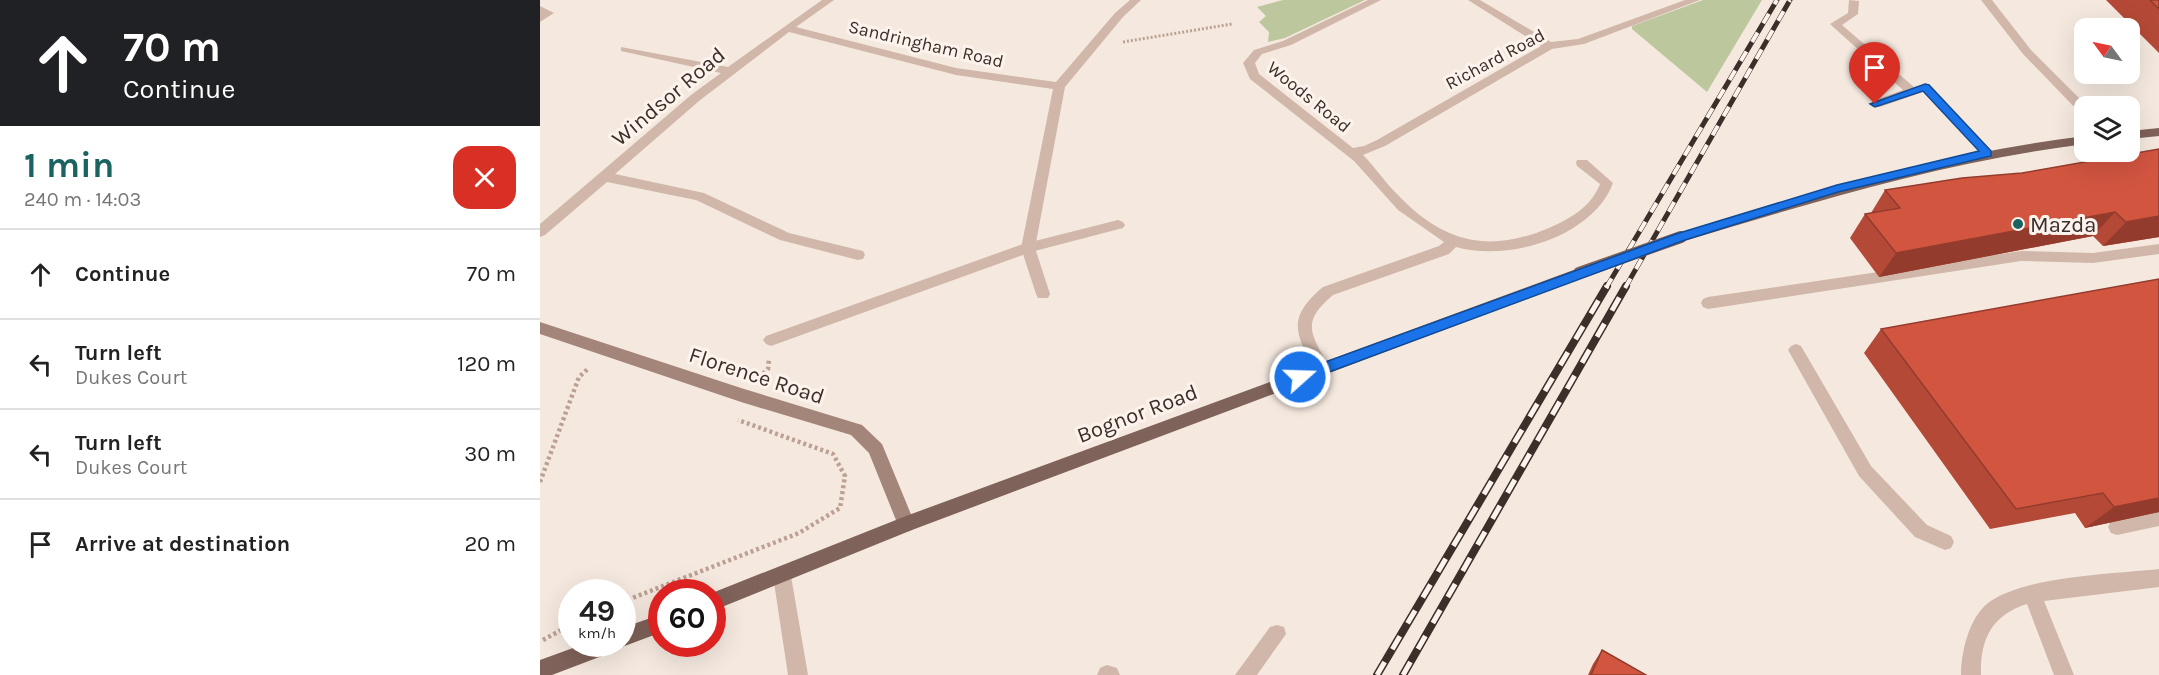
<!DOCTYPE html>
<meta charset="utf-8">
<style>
body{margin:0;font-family:Karla,sans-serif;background:#f2f2f2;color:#222;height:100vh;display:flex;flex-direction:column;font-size:22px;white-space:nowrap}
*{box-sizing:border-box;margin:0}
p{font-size:20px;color:#767676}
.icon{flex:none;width:33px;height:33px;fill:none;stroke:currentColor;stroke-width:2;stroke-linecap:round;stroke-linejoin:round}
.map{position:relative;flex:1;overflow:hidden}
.details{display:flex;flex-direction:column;background:#fff;width:540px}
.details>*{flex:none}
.top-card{background:#202124;color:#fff;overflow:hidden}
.needle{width:39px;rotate:303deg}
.tools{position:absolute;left:1534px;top:18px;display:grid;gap:12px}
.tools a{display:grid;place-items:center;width:66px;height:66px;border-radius:12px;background:#fff;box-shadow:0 6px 24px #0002;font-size:30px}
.speed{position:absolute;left:18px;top:579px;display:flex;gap:12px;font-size:30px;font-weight:700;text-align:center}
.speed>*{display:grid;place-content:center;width:78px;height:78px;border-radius:50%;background:#fff;box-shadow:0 6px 24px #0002;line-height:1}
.speed small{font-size:15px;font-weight:400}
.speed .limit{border:9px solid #d22;background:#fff;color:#111}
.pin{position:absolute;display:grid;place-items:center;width:51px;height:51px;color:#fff;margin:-62px -26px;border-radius:50% 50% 50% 0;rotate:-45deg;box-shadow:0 0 6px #0007}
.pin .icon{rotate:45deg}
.me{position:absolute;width:66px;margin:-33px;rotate:70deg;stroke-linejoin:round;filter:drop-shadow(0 0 4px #0008)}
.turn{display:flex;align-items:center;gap:21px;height:126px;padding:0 24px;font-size:27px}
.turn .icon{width:78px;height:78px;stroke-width:2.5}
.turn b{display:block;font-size:42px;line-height:51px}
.round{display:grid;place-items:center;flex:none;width:63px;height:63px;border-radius:18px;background:#f2f2f2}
.summary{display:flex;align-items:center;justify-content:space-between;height:102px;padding:0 24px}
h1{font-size:36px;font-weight:700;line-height:45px;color:#1a6361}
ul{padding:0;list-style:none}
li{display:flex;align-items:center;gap:18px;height:90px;padding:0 24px;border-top:2px solid #e0e0e0}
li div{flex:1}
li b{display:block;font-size:22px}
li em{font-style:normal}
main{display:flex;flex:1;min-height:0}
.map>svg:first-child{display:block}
.green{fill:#bdc79d}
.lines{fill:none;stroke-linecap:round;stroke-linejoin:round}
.path-far1{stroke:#bca093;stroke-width:3;stroke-dasharray:2 2;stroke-linecap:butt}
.path{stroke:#bca093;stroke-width:4.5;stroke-dasharray:3 3;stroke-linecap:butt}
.lane{fill:#d0b7a9;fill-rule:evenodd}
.street{fill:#d0b7a9;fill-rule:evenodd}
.secondary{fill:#a4857a;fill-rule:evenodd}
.primary{fill:#7f6259;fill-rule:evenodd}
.rail-far1-casing{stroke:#3c2e29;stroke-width:5}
.rail-casing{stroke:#3c2e29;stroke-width:8}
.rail-far1{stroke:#fcf3ed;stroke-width:4;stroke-dasharray:11;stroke-linecap:butt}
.rail{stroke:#fcf3ed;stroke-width:5;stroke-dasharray:15;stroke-linecap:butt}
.primary-bridge{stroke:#7f6259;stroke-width:12}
.wall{fill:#b54937}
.shaded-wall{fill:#933c2d}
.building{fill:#d25540;stroke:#933c2d;stroke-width:1.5}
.route{fill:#1a73e8;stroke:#114b97;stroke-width:1.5}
.poi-dot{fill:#1a6361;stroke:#fcf3ed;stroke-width:2}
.labels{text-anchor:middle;stroke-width:6;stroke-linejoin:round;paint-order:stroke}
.far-street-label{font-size:18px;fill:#3c2e29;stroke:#fcf3ed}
.street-label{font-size:22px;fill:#3c2e29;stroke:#fcf3ed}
.poi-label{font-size:22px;fill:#3c2e29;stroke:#fcf3ed;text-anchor:start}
</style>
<main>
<section class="details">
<div class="top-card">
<div class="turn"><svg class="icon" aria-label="ahead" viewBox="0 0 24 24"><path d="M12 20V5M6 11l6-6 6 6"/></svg><div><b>70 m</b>Continue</div></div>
</div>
<div class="summary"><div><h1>1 min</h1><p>240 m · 14:03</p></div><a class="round" style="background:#d93025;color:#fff"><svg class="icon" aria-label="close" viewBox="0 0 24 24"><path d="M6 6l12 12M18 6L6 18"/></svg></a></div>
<ul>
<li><svg class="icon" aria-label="ahead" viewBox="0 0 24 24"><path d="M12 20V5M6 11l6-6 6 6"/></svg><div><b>Continue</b></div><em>70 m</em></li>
<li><svg class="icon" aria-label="left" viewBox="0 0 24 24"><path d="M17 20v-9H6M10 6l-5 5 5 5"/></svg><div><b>Turn left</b><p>Dukes Court</p></div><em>120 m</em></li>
<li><svg class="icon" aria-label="left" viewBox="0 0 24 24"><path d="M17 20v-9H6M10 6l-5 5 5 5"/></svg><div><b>Turn left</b><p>Dukes Court</p></div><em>30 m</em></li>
<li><svg class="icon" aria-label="arrive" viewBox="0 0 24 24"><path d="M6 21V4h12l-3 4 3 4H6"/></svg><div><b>Arrive at destination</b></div><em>20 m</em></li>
</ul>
</section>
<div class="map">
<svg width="1619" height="675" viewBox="0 0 1619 675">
<rect width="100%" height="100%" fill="#f5e9df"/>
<path class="green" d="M743,0H825L745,38L728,42L729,32L719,22L726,16L717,7Z
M1163,0H1222L1167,92L1092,29V26Z"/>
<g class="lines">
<path class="path-far1" d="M583,42L692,24"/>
<path class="path" d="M219,378L228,369L229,359
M0,482L39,377L49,368
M82,602L259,533L300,508L305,476L293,454L198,420
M3,640L32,624"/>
<path class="lane" d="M1309,0L1319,1L1318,14L1302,25L1374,87L1389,84L1451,150L1453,153L1451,156H1443L1383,92L1340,107H1332V101L1363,90L1290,24L1308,13Z
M1441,0H1452L1491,50L1547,106H1545V115L1541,114L1483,54Z
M0,6L14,13L0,22Z
M578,220L583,222L585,225L583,228L491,252L231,346L226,344L223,340L226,336L483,244Z
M1619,244V254L1553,263L1481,261L1168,309L1163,307L1161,303L1163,299L1168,297L1481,251L1553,253Z
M1256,344L1261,346L1331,466L1387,525L1411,536L1414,542L1411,548L1405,550L1375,537L1319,476L1248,350L1251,346Z
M1619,510V526L1577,535L1571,533L1568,527L1571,521L1577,519Z
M1619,569V587L1504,601L1534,675H1514L1487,604C1452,615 1440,639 1441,675H1421C1421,652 1429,618 1448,603C1483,576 1574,574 1619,569Z
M737,625L744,627L746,634L717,675H695L730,627Z
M567,665L577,668L580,675H557L560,668Z"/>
<path class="street" d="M282,0H294L256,27L416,68L516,82L575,13L590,0H601L583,17L525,87L495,248L510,294L508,298H498L496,294L481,248L513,89L416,75L249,32L159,101L75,174L164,193L249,233L323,251L325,255L323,259L318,260L240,240L156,200L67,182L5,235L0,237V224L151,95L181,73L81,51V47L188,67Z
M828,0H841L751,45L722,54L715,63L719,74L813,148L824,146L837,140L1001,46L928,0H940L1011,42L1038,39L1145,0H1160L1044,44L1012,49L845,146L823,155C835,167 844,181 856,193C902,242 947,254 1009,228C1031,218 1051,207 1060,184L1037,166L1036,163L1037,160H1047L1073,183C1053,237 968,262 916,247L909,254L793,295C759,324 772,334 790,369L787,373L782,375L777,373C756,335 745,319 783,287L899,246L904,242L858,210L814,161L710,79L703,63L714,50L743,41Z
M242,567L248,570L251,576L268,675H248L233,576L236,570Z"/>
<path class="secondary" d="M0,322L201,388L322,425L342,444L375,524L372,530L366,532L360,530L329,453L311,435L201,402L0,334Z"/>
<path class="primary" d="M1619,128V136L1590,139V131Z
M1545,136V144C1402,162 1278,201 1141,242L1134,237L1136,234C1271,192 1405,153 1545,136Z
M1039,268L1044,269L1046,273L1044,277L372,530L172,611V593L366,516Z
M122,614V632L82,647L77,645L75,651L12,675H0V660L44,644H82V628Z"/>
<g class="rail-far1-casing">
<path id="rail-far1" d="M1066,288L1237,0
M1085,288L1250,0"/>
</g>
<g class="rail-casing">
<path id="rail" d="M837,675L1067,286
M863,675L1086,286"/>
</g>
<use href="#rail-far1" class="rail-far1"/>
<use href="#rail" class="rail"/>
<path class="primary-bridge" d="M1039,273L1141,237"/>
</g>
<path class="wall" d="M1566,0H1619V53Z
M1619,149V237L1563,246L1553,236L1339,277L1310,238L1325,214L1331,213L1345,190L1482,173Z
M1341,329L1619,512L1545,528L1535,513L1450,529L1324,353Z
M1062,650L1106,675H1048L1053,664Z"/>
<path class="shaded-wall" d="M1575,212L1553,236L1339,277L1356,253Z
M1619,216V237L1563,246L1586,222Z
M1619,498V512L1545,528L1574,507Z"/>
<path class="building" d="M1610,0H1619V9Z
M1619,149V216L1586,222L1575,212L1356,253L1325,214L1360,208L1345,190L1422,178L1482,173Z
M1619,279V498L1574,507L1563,493L1476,509L1341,329Z
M1062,650L1106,675H1051Z"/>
<path class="route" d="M1385,84L1389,85L1451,151V156L1298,192L1145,240L765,381H755L753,377L755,373L1136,234L1297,185L1439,151L1383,91L1335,107L1330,104Z"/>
<circle class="poi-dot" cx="1478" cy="224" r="6"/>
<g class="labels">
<g class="far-street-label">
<text transform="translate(386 44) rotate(13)" y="6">Sandringham Road</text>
<text transform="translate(955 59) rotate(-28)" y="6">Richard Road</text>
<text transform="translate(769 97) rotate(39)" y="6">Woods Road</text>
</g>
<g class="street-label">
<text transform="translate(128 96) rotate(-40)" y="8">Windsor Road</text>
<text transform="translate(217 375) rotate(18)" y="8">Florence Road</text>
<text transform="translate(597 413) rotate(-21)" y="8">Bognor Road</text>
</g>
<g class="poi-label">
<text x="1490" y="232">Mazda</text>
</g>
</g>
</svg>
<div class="tools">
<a><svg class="needle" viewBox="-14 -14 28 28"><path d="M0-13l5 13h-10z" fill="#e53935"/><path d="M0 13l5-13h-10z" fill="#767676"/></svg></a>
<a><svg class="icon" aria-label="layers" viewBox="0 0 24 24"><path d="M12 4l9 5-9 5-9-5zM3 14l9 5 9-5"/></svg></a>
</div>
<div class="speed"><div>49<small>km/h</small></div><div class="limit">60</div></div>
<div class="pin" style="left:1335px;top:104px;background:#d93025"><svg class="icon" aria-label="arrive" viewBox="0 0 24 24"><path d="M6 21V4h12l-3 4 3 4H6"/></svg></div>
<svg class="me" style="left:760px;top:377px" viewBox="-20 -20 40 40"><circle r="17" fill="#1a73e8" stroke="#fff" stroke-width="3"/><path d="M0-11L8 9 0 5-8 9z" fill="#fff"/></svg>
</div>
</main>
